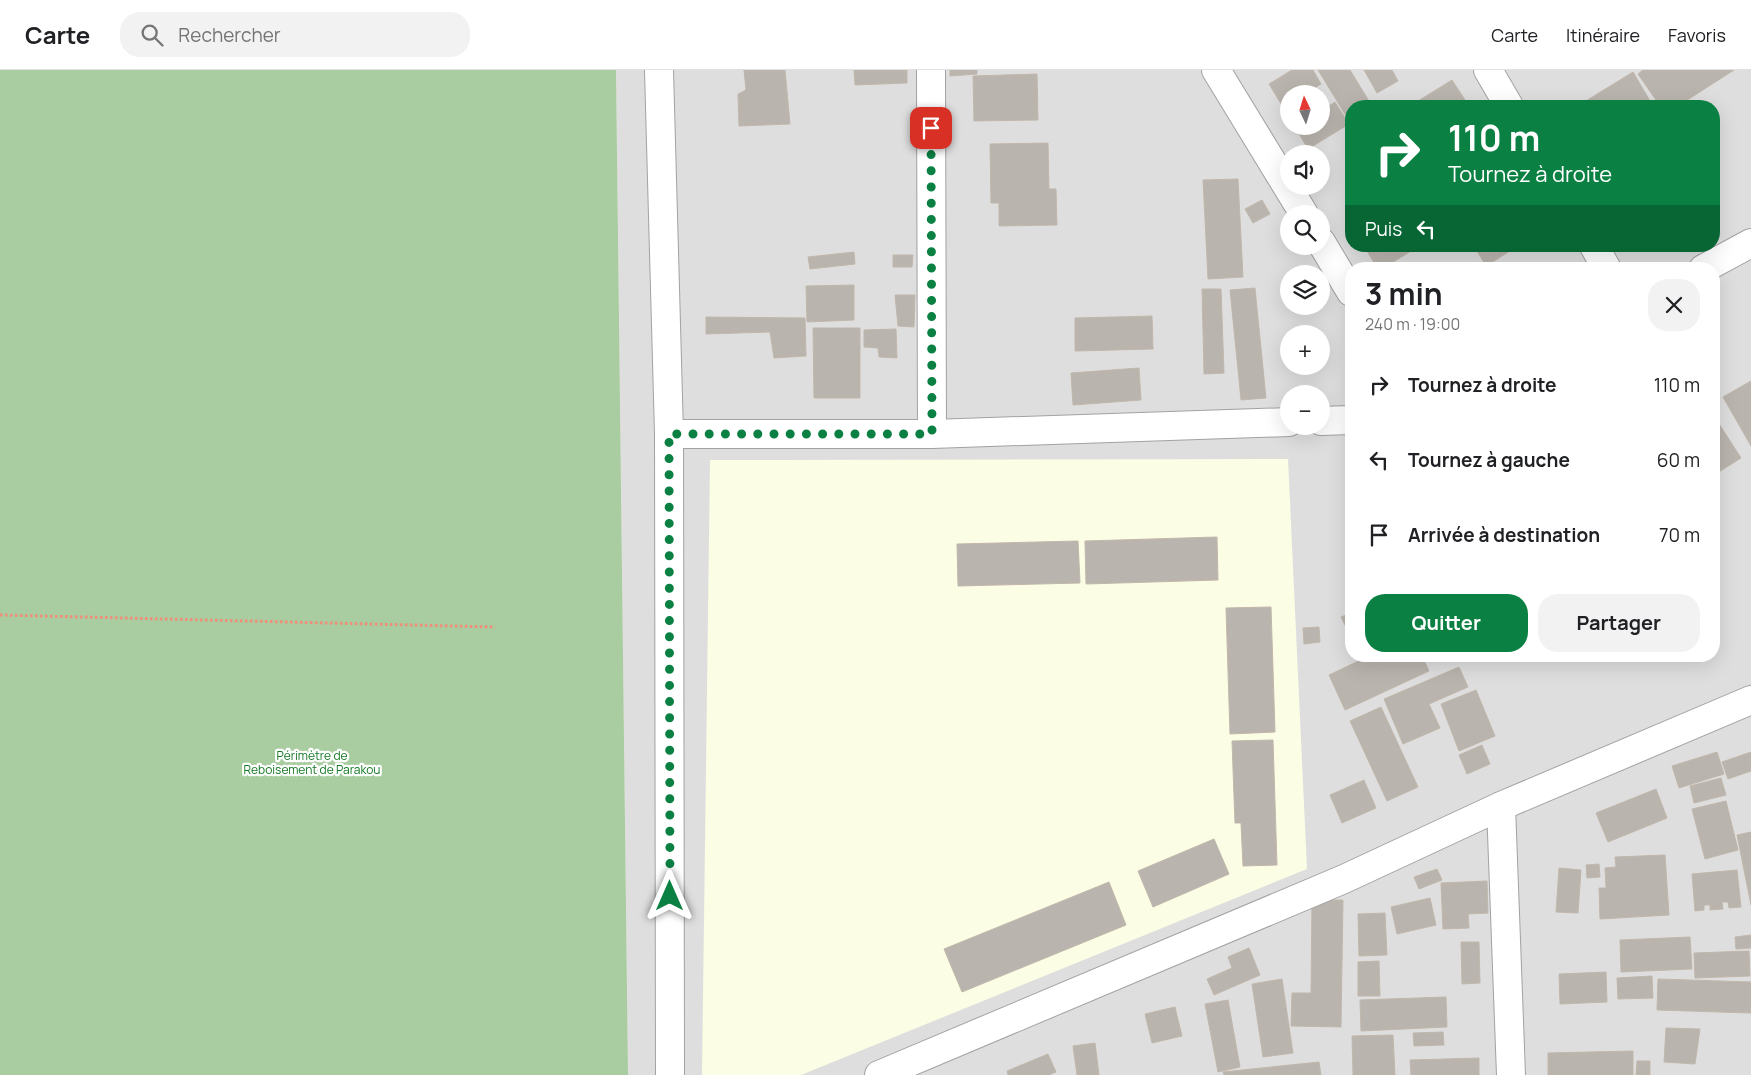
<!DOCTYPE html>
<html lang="fr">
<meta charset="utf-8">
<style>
body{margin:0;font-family:Manrope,sans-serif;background:#f2f2f2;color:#202124;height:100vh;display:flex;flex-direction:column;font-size:19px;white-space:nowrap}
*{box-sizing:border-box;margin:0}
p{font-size:16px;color:#757577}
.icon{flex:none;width:28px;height:28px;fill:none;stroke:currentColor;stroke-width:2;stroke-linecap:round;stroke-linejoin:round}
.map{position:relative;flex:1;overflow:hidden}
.side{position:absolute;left:1345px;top:192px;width:375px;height:400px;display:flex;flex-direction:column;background:#fff;border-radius:20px;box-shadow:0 5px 20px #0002}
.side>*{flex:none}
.banner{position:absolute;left:1345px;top:30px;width:375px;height:152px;border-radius:20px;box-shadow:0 5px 20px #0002;background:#0b8043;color:#fff;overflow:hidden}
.needle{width:32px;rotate:356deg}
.controls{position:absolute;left:1280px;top:15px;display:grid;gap:10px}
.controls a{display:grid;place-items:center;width:50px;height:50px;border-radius:50%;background:#fff;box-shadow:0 5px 20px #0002;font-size:25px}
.pin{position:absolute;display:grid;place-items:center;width:42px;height:42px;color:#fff;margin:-21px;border-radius:10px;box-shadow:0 2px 8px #0006}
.me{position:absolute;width:55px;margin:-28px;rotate:0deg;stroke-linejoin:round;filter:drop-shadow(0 0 4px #0008)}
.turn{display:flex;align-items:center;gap:18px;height:105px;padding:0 20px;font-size:22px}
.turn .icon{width:65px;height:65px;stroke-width:2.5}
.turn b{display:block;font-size:35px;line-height:42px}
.then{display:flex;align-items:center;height:48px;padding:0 20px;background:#0003;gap:10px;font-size:19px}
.round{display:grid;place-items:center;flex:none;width:52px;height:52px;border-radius:20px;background:#f2f2f2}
.headline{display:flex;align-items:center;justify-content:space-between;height:85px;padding:0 20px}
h1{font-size:30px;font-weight:700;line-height:38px}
.button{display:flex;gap:10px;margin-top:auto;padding:10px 20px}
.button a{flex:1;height:58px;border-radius:20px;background:#0b8043;color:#fff;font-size:20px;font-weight:700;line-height:58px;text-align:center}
.button a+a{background:#f2f2f2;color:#202124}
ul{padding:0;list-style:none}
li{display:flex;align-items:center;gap:15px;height:75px;padding:0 20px}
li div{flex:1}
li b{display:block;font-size:19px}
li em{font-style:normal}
header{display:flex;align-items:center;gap:30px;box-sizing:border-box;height:70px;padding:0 25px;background:#fff;border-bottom:1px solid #e0e0e0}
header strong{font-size:24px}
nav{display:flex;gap:28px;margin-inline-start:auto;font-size:18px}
.search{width:350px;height:45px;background:#f2f2f2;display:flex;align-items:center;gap:12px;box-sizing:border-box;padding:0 18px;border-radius:20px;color:#757577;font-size:19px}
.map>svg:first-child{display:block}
.residential{fill:#dfdede;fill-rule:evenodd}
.education{fill:#fbfde4}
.forest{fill:#a9cca0}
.building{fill:#bab4ae;stroke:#c1b7ab}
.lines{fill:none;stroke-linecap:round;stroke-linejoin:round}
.minor-casing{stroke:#a2a2a2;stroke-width:30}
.path{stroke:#f08f79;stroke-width:3;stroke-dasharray:2.5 2.5;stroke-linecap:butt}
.minor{stroke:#fff;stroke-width:28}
.route{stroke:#0b8043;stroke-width:9;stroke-dasharray:0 16.2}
.labels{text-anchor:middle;stroke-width:4.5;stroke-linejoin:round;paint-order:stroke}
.park-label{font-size:12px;fill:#147925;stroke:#fff}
</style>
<header>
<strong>Carte</strong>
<div class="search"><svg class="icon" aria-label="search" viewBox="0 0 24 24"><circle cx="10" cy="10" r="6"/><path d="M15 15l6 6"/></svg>Rechercher</div>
<nav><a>Carte</a><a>Itinéraire</a><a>Favoris</a></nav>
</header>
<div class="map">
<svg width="1751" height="1005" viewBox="0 0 1751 1005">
<rect width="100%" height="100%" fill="#f0eee8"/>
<path class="residential" d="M616,0H1751V1005H628ZM1289,24H1321V56H1289ZM1351,36H1714V176H1351ZM1289,84H1321V116H1289ZM1289,144H1321V176H1289ZM1351,199H1714V586H1351ZM1289,204H1321V236H1289ZM1289,264H1321V296H1289ZM1289,324H1321V356H1289Z"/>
<path class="education" d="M1288,389L1307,799L801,1005H702L710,390Z"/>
<path class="forest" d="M0,0H616L628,1005H0Z"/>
<path class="building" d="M744,0H785L790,54L739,56L738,24L746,20Z
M854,0H907V13L855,15Z
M950,0H977V4L950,6Z
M1292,0H1313L1321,14L1305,24H1289V34L1283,37L1269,14Z
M1318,0H1350L1372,36H1351V54Z
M1364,0H1392L1398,11L1377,23Z
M1643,0H1734L1678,36H1660L1638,4Z
M1633,2L1653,36H1583L1581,34Z
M1037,4L1038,50L974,51L973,6Z
M1452,10L1469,36H1410Z
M1335,32L1349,54L1308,79L1295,57L1321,56V41Z
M1048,73L1049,119H1056L1057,155L999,156V133H991L990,74Z
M1238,109L1243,207L1208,209L1203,110Z
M1262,130L1270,144L1253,153L1245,139Z
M1364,176H1419L1382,199H1378Z
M1474,176H1518L1486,196Z
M854,182L855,194L810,199L808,187Z
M893,185H913L912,197H893Z
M854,215V250L807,252L806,216Z
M1255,218L1266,328L1241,330L1230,220Z
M1202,219H1221L1224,303L1204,304Z
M895,225H915L914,257L898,256Z
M1152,246L1153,279L1075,281V248Z
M706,247L805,248L806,286L774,288L770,262L706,264Z
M813,258H860V328H814Z
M896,259L897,288L879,287L878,278L864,277V260Z
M1139,298L1141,330L1073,335L1071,303Z
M1751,311V376L1723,327Z
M1714,346L1741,388L1714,405Z
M1217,467L1218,510L1086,514L1085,471Z
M1078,471L1080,513L958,516L957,474Z
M1271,537L1275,662L1230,664L1226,538Z
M1351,543V567L1341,547Z
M1319,557L1320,572L1304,574L1303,558Z
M1369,586H1422L1429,601L1345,640L1329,605Z
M1459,597L1468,617L1429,634L1440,658L1403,674L1384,629Z
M1476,620L1495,666L1459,681L1441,634Z
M1381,637L1418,717L1387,731L1350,651Z
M1273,670L1277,795L1243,796L1241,753H1235L1232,671Z
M1482,675L1490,694L1467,704L1459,685Z
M1717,682L1724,704L1679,718L1672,696Z
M1751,682V701L1728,709L1722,692Z
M1721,708L1726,725L1694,733L1690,716Z
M1364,710L1376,738L1342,753L1330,725Z
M1656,719L1667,748L1608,772L1596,743Z
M1726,731L1738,780L1705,789L1692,739Z
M1751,762V835L1737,765Z
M1214,769L1229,804L1153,837L1138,801Z
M1665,785L1669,845L1600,849L1599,818H1606L1605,798L1616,797L1615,787Z
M1599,794L1600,807L1587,808L1586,795Z
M1559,798L1581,800L1578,843L1556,842Z
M1437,799L1442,810L1419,819L1414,807Z
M1737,800L1741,837L1729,838L1728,832H1722L1723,839L1710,840V835H1704V840L1695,841L1692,804Z
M1487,811L1488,843L1468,844L1469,858L1443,859L1441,813Z
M1109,812L1126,855L962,922L944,879Z
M1430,828L1436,855L1397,864L1391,837Z
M1312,830H1343L1341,957L1291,956L1292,923H1311Z
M1385,843L1387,885L1359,886L1358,844Z
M1751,865V878L1736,879L1735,867Z
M1690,867L1692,899L1621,902L1620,870Z
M1461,872H1479L1480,913L1462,914Z
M1249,878L1260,905L1214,925L1207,909L1232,898L1228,887Z
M1749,881L1750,906L1695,908L1694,883Z
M1379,891L1380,926H1358V892Z
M1606,902L1607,932L1560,934L1559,904Z
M1652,906L1653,928L1618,929L1617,908Z
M1282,909L1293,983L1263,987L1252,914Z
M1658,909L1751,912V943L1657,940Z
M1446,927L1447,957L1361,961L1360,930Z
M1228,930L1240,997L1218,1002L1205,934Z
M1175,937L1182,966L1152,973L1145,944Z
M1666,958L1700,959L1695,994L1664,992Z
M1443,962L1444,975L1414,976L1413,963Z
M1393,965L1395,1005H1353L1352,966Z
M1095,973L1099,1005H1077L1073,976Z
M1633,981V1005H1548V983Z
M1048,984L1056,1002L1049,1005H1008L1007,1001Z
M1479,988V1005H1411L1410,990Z
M1637,991H1650V1005H1636Z
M1319,992L1321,1005H1224L1223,1002Z"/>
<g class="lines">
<g class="minor-casing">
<path id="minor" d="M659,0L669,364L670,1005
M931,0L932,364
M1216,0L1304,144
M1488,0L1509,36
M1321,172L1351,222
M1594,176L1607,199
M1703,199L1751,173
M1321,351L1351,350
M669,364H932L1289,352
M1501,736L1511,1005
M879,1005L1344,809L1501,736L1751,630"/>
</g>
<path class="path" d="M0,545L495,557"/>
<use href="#minor" class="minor"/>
</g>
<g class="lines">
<path class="route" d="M670,826L669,364H932L931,58"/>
</g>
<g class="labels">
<g class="park-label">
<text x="312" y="690">Périmètre de<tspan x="312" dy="14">Reboisement de Parakou</tspan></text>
</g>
</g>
</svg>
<div class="controls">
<a><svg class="needle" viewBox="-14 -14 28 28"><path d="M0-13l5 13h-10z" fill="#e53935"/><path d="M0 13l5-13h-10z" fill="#757577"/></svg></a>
<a><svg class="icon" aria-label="sound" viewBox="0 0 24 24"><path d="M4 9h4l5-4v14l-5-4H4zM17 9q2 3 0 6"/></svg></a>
<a><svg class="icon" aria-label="search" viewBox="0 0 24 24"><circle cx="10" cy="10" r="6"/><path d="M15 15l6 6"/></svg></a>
<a><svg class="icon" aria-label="layers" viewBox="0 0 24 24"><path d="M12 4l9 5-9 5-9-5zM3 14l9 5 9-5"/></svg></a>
<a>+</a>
<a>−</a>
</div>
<div class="pin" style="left:931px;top:58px;background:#d93025"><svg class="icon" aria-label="arrive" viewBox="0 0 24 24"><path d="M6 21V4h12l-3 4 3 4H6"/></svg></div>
<svg class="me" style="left:670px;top:826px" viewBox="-20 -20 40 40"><path d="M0-17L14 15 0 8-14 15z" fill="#0b8043" stroke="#fff" stroke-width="4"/></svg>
<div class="banner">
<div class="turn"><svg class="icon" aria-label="right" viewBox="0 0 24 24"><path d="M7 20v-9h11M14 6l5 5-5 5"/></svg><div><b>110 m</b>Tournez à droite</div></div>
<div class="then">Puis<svg class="icon" aria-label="left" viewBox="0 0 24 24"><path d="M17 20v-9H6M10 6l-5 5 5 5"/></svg></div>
</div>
<section class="side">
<div class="headline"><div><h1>3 min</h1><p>240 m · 19:00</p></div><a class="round"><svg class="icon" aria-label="close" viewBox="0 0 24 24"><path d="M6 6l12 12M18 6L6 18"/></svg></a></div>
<ul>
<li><svg class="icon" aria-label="right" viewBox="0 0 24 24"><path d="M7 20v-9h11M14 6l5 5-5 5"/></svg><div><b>Tournez à droite</b></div><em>110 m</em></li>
<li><svg class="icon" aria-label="left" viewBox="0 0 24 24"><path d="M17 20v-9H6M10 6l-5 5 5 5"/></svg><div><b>Tournez à gauche</b></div><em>60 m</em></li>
<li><svg class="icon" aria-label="arrive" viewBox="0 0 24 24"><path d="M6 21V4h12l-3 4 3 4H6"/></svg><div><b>Arrivée à destination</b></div><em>70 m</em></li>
</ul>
<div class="button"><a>Quitter</a><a>Partager</a></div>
</section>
</div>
